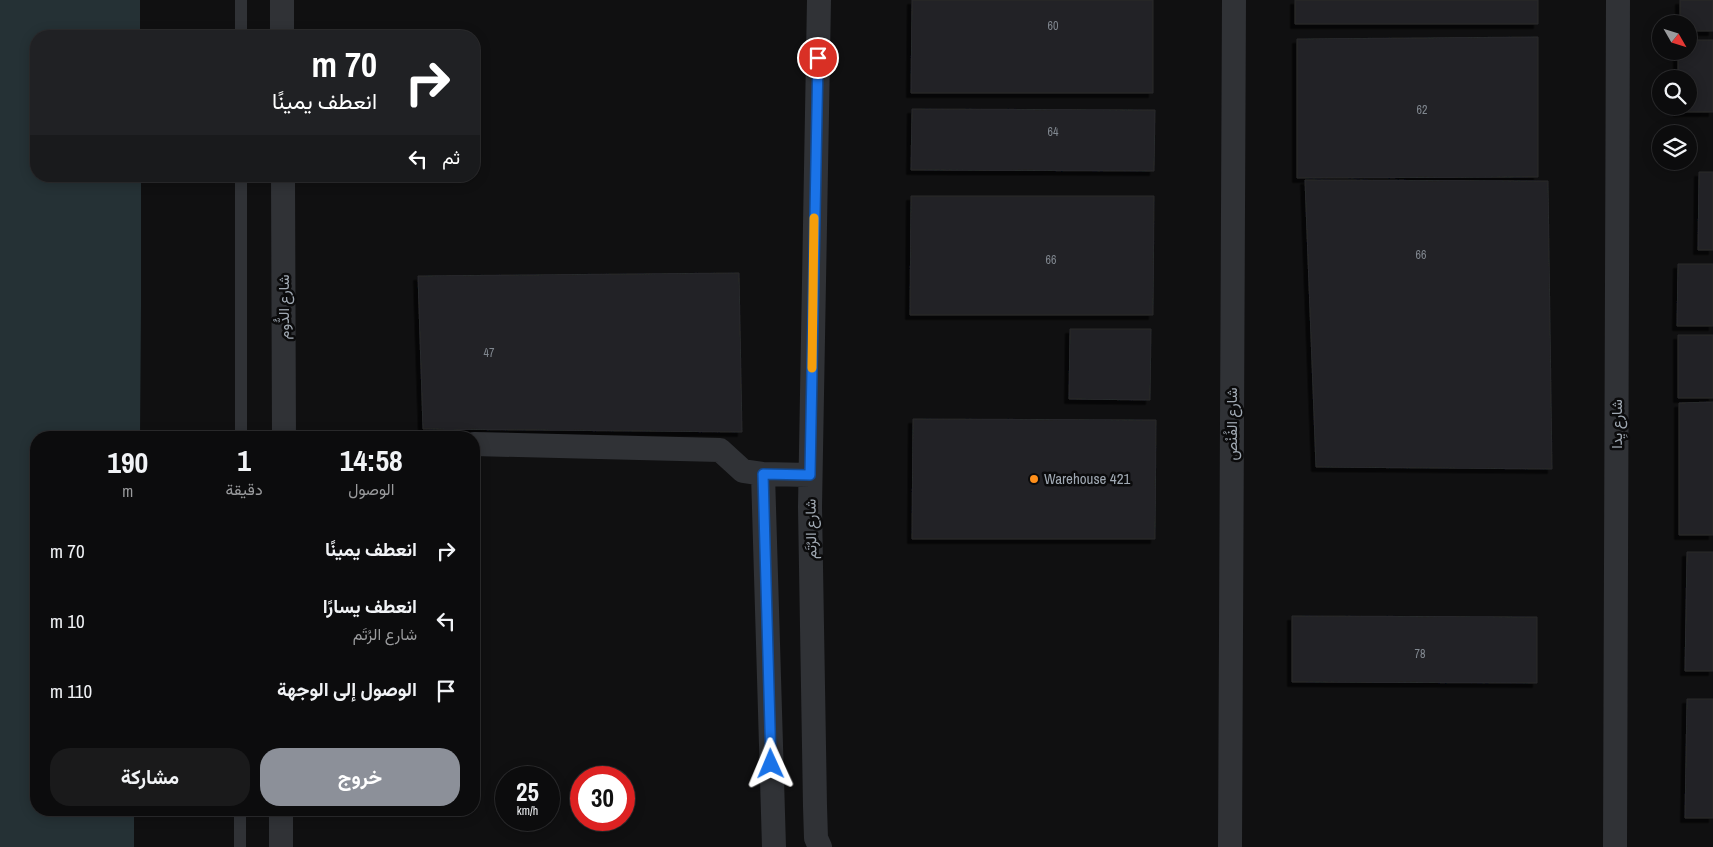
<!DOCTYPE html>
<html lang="ar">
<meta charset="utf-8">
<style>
body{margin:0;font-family:"Archivo Narrow",Vazirmatn,sans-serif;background:#1a1a1b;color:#f1f3f6;direction:rtl;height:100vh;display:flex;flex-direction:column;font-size:19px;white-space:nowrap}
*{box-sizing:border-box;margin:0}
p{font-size:16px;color:#9a9b9d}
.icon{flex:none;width:28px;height:28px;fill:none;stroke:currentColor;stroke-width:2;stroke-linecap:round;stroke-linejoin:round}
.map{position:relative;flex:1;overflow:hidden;direction:ltr}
.details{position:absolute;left:30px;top:431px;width:450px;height:385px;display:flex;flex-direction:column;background:#0c0c0d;border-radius:20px;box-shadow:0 2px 12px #0003,0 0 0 1px #2c2c2e;direction:rtl}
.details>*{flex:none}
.banner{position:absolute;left:30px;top:30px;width:450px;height:152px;border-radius:20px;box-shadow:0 2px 12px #0003,0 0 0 1px #2c2c2e;direction:rtl;background:#202124;color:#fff;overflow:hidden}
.needle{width:32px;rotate:129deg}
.fabs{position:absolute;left:1652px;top:15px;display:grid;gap:10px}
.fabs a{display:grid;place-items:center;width:45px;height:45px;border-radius:50%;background:#0c0c0d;box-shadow:0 2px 12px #0003,0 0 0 1px #2c2c2e;font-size:25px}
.speed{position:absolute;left:495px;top:766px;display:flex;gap:10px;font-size:25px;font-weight:700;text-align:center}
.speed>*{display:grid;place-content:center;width:65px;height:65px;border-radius:50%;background:#0c0c0d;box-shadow:0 2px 12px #0003,0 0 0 1px #2c2c2e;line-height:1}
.speed small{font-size:12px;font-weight:400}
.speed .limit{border:8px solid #d22;background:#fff;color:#111}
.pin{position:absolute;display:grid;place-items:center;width:42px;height:42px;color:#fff;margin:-21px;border:2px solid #fff;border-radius:50%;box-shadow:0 1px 5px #0007}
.me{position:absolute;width:55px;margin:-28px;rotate:359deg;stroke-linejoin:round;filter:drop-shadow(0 0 4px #0008)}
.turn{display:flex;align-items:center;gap:18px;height:105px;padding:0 20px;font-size:22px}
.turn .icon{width:65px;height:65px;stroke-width:2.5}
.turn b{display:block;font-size:35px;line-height:42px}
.then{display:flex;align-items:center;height:48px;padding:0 20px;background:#0003;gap:10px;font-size:19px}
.eta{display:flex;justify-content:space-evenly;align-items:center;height:85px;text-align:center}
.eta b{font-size:30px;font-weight:700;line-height:35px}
.primary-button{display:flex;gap:10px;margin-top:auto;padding:10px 20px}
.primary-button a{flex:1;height:58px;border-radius:20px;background:#8c9099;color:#fff;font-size:20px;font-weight:700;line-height:58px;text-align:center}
.primary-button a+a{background:#1a1a1b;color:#f1f3f6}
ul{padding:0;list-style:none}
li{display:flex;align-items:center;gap:15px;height:70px;padding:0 20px}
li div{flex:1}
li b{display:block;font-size:19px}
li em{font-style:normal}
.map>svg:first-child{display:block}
.water{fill:#253135}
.building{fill:#232325;stroke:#292a2d;filter:url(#shadow)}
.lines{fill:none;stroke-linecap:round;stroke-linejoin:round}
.lane{stroke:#303236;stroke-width:12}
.street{stroke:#303236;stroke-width:24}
.route-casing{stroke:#114b97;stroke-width:12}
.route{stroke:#1a73e8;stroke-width:9}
.slow{stroke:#f59e0b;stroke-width:9}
.poi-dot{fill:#ff8f1a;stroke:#0b0b0c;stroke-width:2}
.labels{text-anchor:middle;stroke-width:5;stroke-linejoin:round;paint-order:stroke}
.number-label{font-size:12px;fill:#80878f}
.street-label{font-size:15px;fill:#a0a9b3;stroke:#0b0b0c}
.poi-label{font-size:15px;fill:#a0a9b3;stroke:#0b0b0c;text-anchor:start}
</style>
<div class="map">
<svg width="1713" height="847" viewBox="0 0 1713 847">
<defs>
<filter id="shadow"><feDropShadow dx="-4.5" dy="4.5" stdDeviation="0" flood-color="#0009"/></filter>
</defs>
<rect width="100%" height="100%" fill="#101011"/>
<path class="water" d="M0,0H140V36H36V176H141V306L140,437L36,438V810H134V847H0Z"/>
<path class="building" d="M912,0H1153V93H911Z
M1295,0H1538V24H1295Z
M1680,0H1713V31H1689V24H1680Z
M1538,37V177L1297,178V39Z
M1689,40H1713V112H1678V106H1689V79H1678V51H1689Z
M912,109L1155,110L1154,171L911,170Z
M1699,172H1713V250H1698Z
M1305,180L1548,181L1552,469L1316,467Z
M911,196H1154L1153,315H910Z
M1678,264H1713V326H1677Z
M739,273L742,432L423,429L418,276Z
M1070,329H1151L1150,400L1069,399Z
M1678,335H1713V398H1678Z
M1713,402V535H1679V403Z
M913,419L1156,420L1155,539H912Z
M1687,552H1713V671H1685Z
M1292,616L1537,617V683L1292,682Z
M1687,699H1713V818H1685Z"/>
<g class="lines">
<path class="lane" d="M241,36V0
M241,438V176
M240,847V810"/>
<path class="street" d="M282,0V36
M819,0L810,507L815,806L816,838L820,847
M283,176L284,438
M474,444L720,450L743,471L763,474L810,475
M763,474L774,847
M281,847V810
M1230,847L1234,0
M1615,847L1618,0"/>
</g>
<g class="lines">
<g class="route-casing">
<path id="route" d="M771,764L763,474L810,475L818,58"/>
</g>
<use href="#route" class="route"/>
<path class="slow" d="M812,368L814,218"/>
</g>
<circle class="poi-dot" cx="1034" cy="479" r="5"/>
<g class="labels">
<g class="number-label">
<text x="1053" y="30">60</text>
<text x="1422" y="114">62</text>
<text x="1053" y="136">64</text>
<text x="1421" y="259">66</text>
<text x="1051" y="264">66</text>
<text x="489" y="357">47</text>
<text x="1420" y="658">78</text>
</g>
<g class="street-label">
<text transform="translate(284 307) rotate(-90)" y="5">شارع الدُّوم</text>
<text transform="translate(1232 424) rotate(-90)" y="5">شارع الفُنْص</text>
<text transform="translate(1617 424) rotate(-90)" y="5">شارع يِدا</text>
<text transform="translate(811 529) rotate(-91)" y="5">شارع الرُتَم</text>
</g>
<g class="poi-label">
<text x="1044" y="484">Warehouse 421</text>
</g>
</g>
</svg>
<div class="fabs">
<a><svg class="needle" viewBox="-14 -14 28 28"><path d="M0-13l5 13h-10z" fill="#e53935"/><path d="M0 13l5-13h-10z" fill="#9a9b9d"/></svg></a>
<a><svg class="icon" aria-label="search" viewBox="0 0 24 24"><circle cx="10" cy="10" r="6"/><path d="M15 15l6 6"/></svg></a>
<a><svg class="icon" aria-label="layers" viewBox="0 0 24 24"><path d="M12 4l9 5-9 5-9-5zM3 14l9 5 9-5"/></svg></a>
</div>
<div class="speed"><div>25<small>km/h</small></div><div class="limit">30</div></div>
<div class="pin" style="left:818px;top:58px;background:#d93025"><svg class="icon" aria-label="arrive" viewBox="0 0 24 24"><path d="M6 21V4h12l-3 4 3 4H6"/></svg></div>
<svg class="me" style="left:771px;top:764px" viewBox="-20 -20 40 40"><path d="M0-17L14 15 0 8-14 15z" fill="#1a73e8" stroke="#fff" stroke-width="4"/></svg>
<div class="banner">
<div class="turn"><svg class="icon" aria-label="right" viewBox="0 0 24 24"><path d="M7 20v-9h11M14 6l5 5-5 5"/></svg><div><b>70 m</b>انعطف يمينًا</div></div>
<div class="then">ثم<svg class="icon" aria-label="left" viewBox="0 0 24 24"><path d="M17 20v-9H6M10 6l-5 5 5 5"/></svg></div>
</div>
<section class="details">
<div class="eta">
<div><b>14:58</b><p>الوصول</p></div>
<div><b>1</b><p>دقيقة</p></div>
<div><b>190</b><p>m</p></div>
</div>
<ul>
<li><svg class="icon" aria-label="right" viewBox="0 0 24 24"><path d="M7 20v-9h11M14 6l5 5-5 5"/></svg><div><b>انعطف يمينًا</b></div><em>70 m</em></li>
<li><svg class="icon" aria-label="left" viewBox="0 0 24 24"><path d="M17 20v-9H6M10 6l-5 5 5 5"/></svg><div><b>انعطف يسارًا</b><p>شارع الرُتَم</p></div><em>10 m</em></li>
<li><svg class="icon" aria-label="arrive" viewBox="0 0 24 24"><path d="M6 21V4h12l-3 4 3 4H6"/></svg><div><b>الوصول إلى الوجهة</b></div><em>110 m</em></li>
</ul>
<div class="primary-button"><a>خروج</a><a>مشاركة</a></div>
</section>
</div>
